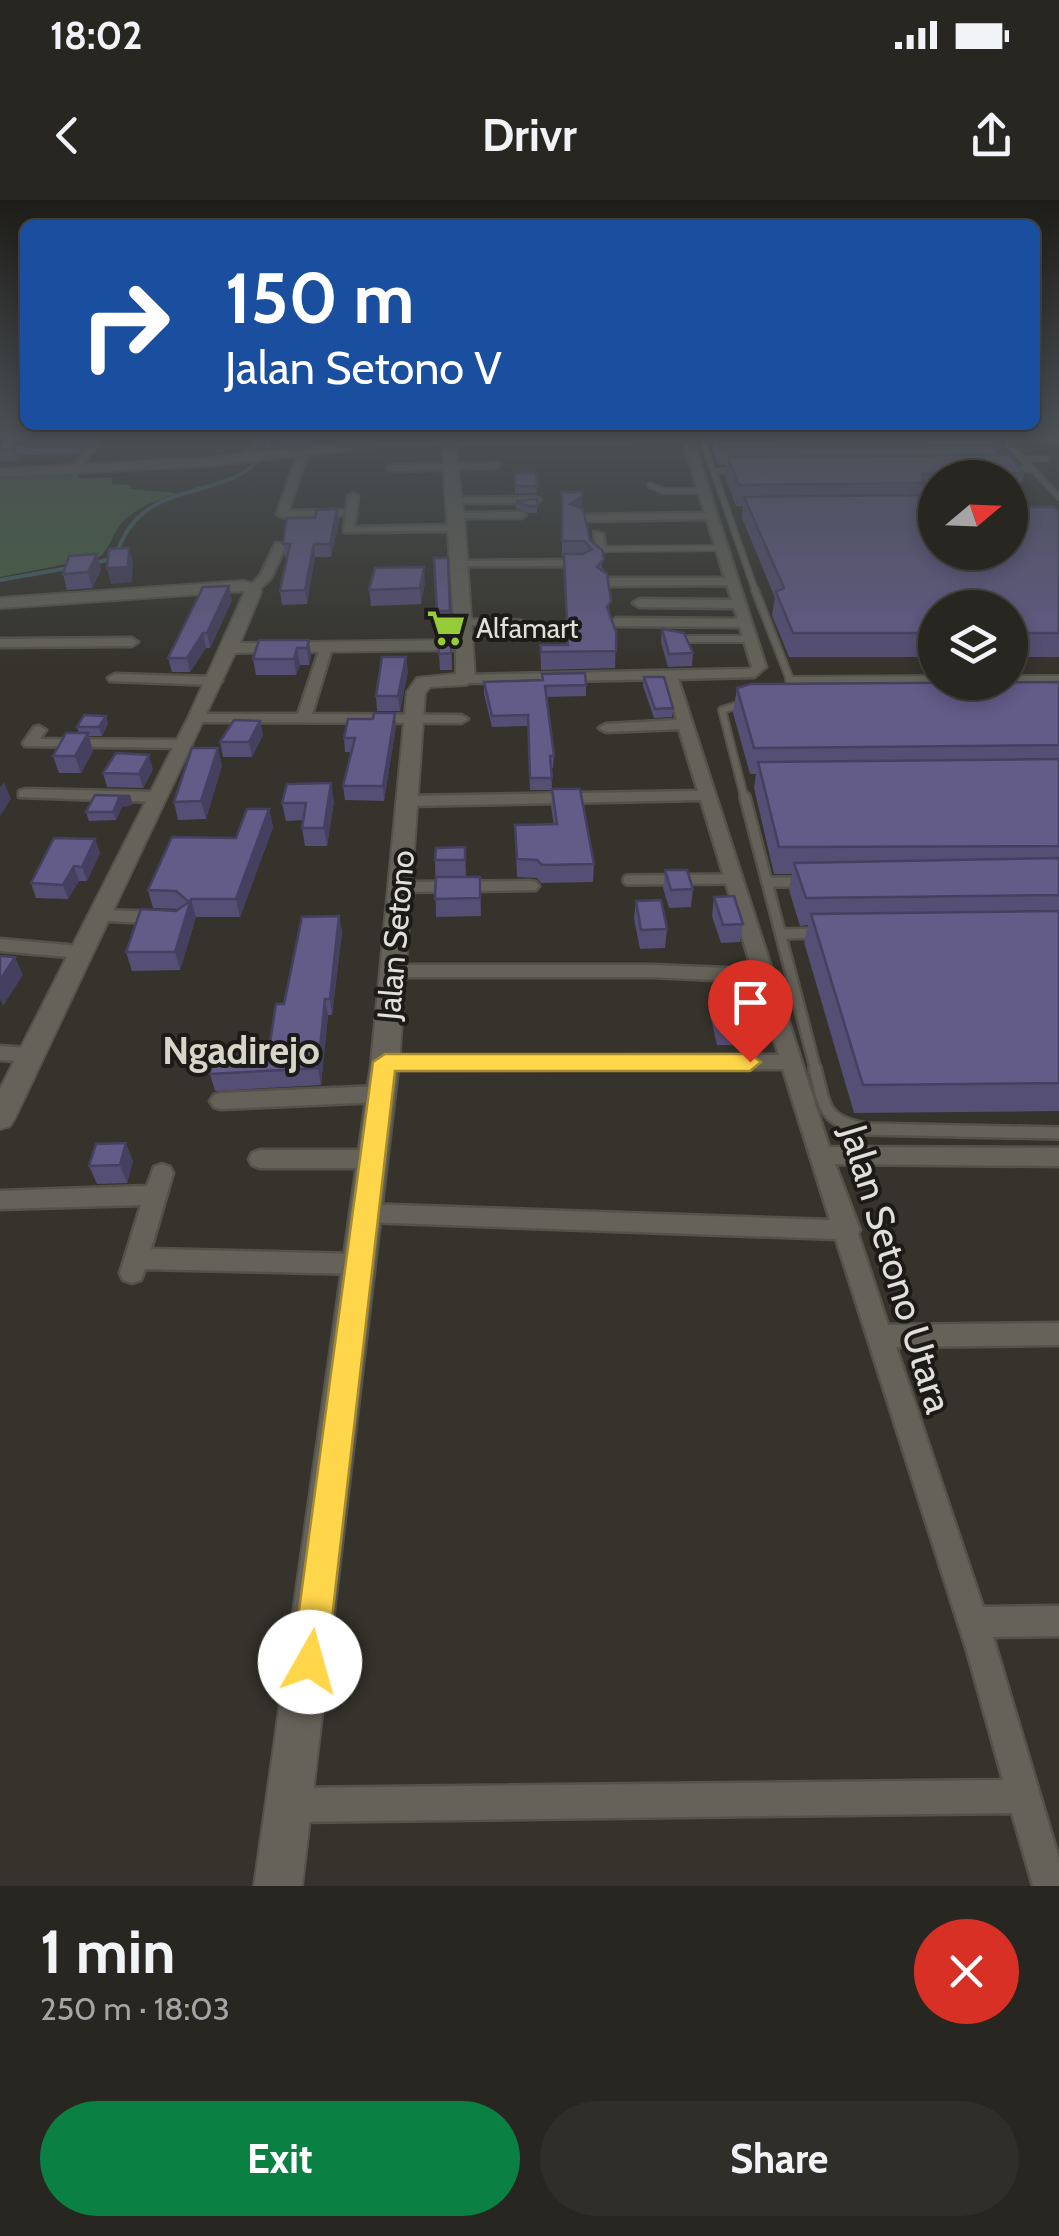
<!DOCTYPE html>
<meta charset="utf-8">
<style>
body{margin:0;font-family:Cabin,sans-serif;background:#302e29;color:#f1f3f6;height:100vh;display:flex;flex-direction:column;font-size:38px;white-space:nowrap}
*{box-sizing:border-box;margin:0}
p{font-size:32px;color:#a5a5a5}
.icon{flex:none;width:55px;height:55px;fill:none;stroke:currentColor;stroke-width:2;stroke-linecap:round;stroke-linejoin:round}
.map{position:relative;height:1686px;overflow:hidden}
.sheet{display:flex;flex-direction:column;background:#282620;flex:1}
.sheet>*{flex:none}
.top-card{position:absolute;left:20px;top:20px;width:1020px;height:210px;border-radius:15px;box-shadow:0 5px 15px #0003,0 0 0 2px #44433e;background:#1a4fa0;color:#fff;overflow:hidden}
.needle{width:65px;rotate:71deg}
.tools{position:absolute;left:918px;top:260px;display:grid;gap:20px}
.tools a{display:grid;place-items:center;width:110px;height:110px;border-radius:50%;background:#282620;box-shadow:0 5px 15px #0003,0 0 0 2px #44433e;font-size:50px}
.pin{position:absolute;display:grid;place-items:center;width:85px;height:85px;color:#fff;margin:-102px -42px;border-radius:50% 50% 50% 0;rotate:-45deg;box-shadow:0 0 10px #0007}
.pin .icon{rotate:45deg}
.me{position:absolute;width:110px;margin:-55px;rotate:7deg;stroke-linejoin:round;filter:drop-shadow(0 0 8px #0008)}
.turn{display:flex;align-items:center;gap:35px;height:210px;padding:0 40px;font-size:45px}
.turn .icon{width:130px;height:130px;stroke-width:2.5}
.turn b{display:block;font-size:70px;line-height:85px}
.round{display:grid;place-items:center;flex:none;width:105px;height:105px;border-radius:52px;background:#302e29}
.overview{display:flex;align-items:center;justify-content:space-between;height:170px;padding:0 40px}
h1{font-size:60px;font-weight:700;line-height:75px}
.action{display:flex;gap:20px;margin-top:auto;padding:20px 40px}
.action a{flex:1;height:115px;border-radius:60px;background:#0b8043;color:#fff;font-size:40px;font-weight:700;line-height:115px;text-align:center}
.action a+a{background:#302e29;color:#f1f3f6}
.status{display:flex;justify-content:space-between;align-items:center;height:70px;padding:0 50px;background:#282620;direction:ltr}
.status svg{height:28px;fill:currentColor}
header{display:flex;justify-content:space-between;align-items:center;height:130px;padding:0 40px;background:#282620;font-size:45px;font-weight:700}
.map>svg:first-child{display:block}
.green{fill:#466141}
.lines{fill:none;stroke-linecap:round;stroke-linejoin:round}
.stream{stroke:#445f62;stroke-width:4}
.lane-far3-casing{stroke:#54524b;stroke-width:8}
.lane-far2-casing{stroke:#54524b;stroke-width:10}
.lane-far1-casing{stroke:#54524b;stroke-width:14}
.lane-casing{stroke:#54524b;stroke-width:16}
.street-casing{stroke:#54524b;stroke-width:5}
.secondary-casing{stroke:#54524b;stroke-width:4}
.lane-far3{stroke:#656359;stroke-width:5}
.lane-far2{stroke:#656359;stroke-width:6}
.lane-far1{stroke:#656359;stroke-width:9}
.lane{stroke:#656359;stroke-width:11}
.street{fill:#656359;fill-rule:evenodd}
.secondary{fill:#656359;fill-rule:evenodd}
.wall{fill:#554e75}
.shaded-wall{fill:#45405f}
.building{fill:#635b88;stroke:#45405f;stroke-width:2.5}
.route{fill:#ffd54a;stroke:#a68a30;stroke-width:2.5}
.labels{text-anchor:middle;stroke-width:8;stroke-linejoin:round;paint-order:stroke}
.far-poi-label{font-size:28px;fill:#e0dfda;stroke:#1c1b17;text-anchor:start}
.street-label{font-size:32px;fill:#e0dfda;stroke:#1c1b17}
.quarter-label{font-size:38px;font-weight:bold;fill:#d7d4c9;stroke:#1c1b17}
.near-street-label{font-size:38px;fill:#e0dfda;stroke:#1c1b17}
</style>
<div class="status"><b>18:02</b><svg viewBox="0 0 49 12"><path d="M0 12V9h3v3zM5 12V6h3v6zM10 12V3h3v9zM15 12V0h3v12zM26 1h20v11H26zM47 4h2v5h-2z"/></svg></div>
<header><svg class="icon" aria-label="back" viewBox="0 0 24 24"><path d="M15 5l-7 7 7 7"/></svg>Drivr<svg class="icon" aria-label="share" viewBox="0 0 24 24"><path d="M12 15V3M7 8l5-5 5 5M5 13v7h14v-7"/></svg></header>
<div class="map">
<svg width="1059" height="1686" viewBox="0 0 1059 1686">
<rect width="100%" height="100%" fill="#35332b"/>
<path class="green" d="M78,274V278H112V284L131,285L130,289L176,293C157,301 133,308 120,325C111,337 111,348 98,358L0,377V276Z"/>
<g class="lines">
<path class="stream" d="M93,364L116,357C141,264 250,313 273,233
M0,380L74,367"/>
<g class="lane-far3-casing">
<path id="lane-far3" d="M998,233L1059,297
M96,238L147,235
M702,238L756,393
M1024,259H1046
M1010,269H1033
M714,271H738
M650,285L663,291H704
M598,355L602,349L721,348"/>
</g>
<g class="lane-far2-casing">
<path id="lane-far2" d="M755,390L796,495
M463,422L520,423
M681,439H751
M1010,479H1059
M789,480L935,479
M745,600L722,510L748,502"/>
</g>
<g class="lane-far1-casing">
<path id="lane-far1" d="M745,597L816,871
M628,680L734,679
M769,682H803
M781,734L818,733"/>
</g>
<g class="lane-casing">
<path id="lane" d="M815,868C825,908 823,921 866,929L1059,933"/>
</g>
<g class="street-casing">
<path id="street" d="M96,233H105L77,272H71Z
M261,233H270L255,255L239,261V257L249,251Z
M687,235L692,238L766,467L754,477L678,479L829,947L1059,948V966L835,964L860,1030L858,1034L888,1125L1059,1123V1145L896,1147L983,1407L1059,1406V1436L993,1437L1059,1659V1686H1033L1012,1613L291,1622L279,1617L274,1605L279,1593L291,1588L1003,1580L967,1451L836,1039L364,1022L356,1020L352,1013L356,1006L364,1004L830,1020L783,869L385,870L375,863L385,856L779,855L756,782L652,777H393L384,771L393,765H652L752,769L701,600L408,606L400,601L408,596L698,591L679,529L606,532L599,528L606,524L677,520L665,479L466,483L459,479L466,475L750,469L752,467L740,427L616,426L610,422L616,418L738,419L734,408L639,407L633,403L639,399L732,400L727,385L606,386L600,382L606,378H725L707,319L578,321L573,318L578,315L705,313L682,238Z
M304,249L309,252L288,311L339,310L343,311V315L282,317L277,314L299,252Z
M501,263L498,268L393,271L388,268L393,265Z
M353,293L358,296L354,327L458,325L463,328L458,331L344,332L348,296Z
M455,298L536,297L541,300L536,303H451V299Z
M457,313L521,312L526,315L521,318H453V314Z
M594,332L603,334L606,351L596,349Z
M276,343L286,345L271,378L257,391H249L247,388L260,376Z
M461,361L582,360L588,363L582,366H457L455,364Z
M0,439L132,438L138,442L132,446L0,447Z
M326,444L332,448L312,514L461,515L468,519L461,523L198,522L191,518L198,514H298L320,448Z
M115,474L215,477L222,481L215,485L110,481L108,478Z
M39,526L46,530L40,539L185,540L192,544L185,548L25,546L23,543L34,527Z
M25,589L158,592L166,597L158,602L19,597V591Z
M530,681L536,682L539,686L536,690L400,692L391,687L400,682Z
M97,710L165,712L174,718L165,724L91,720L88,716Z
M0,739L79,746L88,752L79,758L0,751Z
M0,846L29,848L39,855L29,862L0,860Z
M380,886L387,889L390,894L387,899L380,902L221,909L214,907L210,901L214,895L221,893Z
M260,950H371L379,953L382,959L379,965L371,968H260L252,965L249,959L252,953Z
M162,964L170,967L173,973L151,1049L358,1054L366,1057L370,1064L366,1071L358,1074L145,1069L141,1080L132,1083L123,1080L120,1073L141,1005L0,1009V991L147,986L154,967Z"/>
</g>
<g class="secondary-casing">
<path id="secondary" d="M441,233H453L454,237L753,234L759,238L753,242L455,244L465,328L475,479L466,485L430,487L425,493L399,863L302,1686H254L371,863L407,492L417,478L456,474V450L235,453L15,918L10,926L0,929V889L188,518L245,391L0,408V398L243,381L259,385L261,392L240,443L455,440L442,244L391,245L209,266L0,277V269L209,258L391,237H441Z
M971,235H1059V243L966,242V236Z"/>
</g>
<use href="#lane-far3" class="lane-far3"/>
<use href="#lane-far2" class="lane-far2"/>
<use href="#lane-far1" class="lane-far1"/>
<use href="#lane" class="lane"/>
<use href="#street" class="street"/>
<use href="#secondary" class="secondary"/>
</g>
<path class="wall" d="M0,233H92L78,254L19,255L16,261L0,262Z
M715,233H1007L1002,248L994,255L1024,273L1018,294H1010V278H935V294L921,295L924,307L1059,312V457H1010V408H935V457H789L772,415L775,398L742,318L743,306H736L725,277L726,265H718L713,247Z
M515,273H536L537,293L515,294Z
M562,292L581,309L590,340L604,371L610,415L616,432L615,468L541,470L540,445H567L564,356H562Z
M537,299V313H529L516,308V301Z
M337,309L339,322L331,357H315L307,404L282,405L280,391L287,357H285L283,344L315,318Z
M97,354L101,370L92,388L67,390L63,374Z
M434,358H448L451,425H438Z
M425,382L421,404L371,406L369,390Z
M232,400L210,448H206L190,472H172L168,458Z
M662,429L693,453L692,466L668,467L661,442Z
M438,438H451L452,470H440Z
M309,440L311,456L309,465H300L296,475H256L253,459Z
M408,471L400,511H377L376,496Z
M644,477L673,508L672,517L654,518L643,486Z
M484,482L586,485V496L547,497L554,556L553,568H551L552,589L594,664L593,682L541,683L537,678L517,677L515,625H554L551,607L552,590H530L528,526L492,527L484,494Z
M1059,482V911L854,913L804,742L808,725L800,726L789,690L792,674H774L754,588L756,574H750L733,513L737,488Z
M106,516L108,524L102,536H89L93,551L81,573H59L53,556L79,533L77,527Z
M260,521L263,535L252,557H223L220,542Z
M396,526L384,601L345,600L343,586L352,552H345L344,538Z
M222,565L206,619L178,620L174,602Z
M153,569L143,588L107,587L103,573Z
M334,601L327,646H305L302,628L303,620L286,621L282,603Z
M133,605L122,607L116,620L89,621L86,612Z
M269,609L273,627L240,717H196L180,770L132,771L126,752L178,709L153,708L148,690L236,638Z
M95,639L100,653L87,681H79L68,699L36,698L31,683Z
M465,647L466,677H480L481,716L436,717L435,660Z
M665,670L693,689L691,707L669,708L663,688Z
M714,697L743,724L740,742L721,743L712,716Z
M636,701L667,729L665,748L640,749L634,719Z
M339,716L342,732L332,815H328L321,885L215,891L210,874L269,849L284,804Z
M712,791L744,826L740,845H717L709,809Z
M133,961L127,983L97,984L89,966Z"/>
<path class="shaded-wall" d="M82,233H92L78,254L75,242Z
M312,233L314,242L283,246L282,236Z
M363,233H384V235L363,237Z
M1005,233H1007L1002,248L993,256L996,245L994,242Z
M15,244L19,255L16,261L12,250Z
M582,296L581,311L570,304Z
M337,309L339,322L331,357L330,344Z
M314,344L315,357L307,404L305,390Z
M129,348L133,363L132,382L111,384L107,368Z
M97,354L101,370L92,388L88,372Z
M424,367L425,382L421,404L420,388Z
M229,386L232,400L210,448L207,433Z
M203,433L206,448L190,472L187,458Z
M309,440L311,456L309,465L307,448Z
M297,448L300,465L296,475L294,459Z
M406,457L408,471L400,511L398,496Z
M395,513L396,526L384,601L383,586Z
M106,516L108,524L102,536L99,527Z
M260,521L263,535L252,557L249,542Z
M88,533L93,551L81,573L75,556Z
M218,548L222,565L206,619L201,601Z
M149,555L153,569L143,588L139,574Z
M4,582L11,599L0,616V588Z
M331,583L334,601L327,646L324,628Z
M130,596L133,605L122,607L116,620L113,612L119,598Z
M269,609L273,627L240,717L236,699Z
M95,639L100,653L87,681L82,667Z
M74,666L79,681L68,699L63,685Z
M191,699L196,717L180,770L175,752Z
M339,716L342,732L332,815L330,799Z
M15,757L23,775L3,806L0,799V780Z
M325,799L328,815L321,885L318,868Z
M126,943L133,961L127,983L120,965Z"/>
<path class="building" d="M0,233H82L75,242L15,244L12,250H0Z
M283,233H312L282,236Z
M716,233H1005L994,242L996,245L720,247Z
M1008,255L1024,273L923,274L924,283L739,285L727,257Z
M515,273H536L537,286H515Z
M562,292H581L582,296L570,304L583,309L590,340L602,350L604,359L597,367L607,374L611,401L607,407L616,432V451L541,452L540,445H568L564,354H583L592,349L584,341H562Z
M924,295V307H935V352H1010V307H1055L1059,312V433H1010V408H935V433H793L776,392L784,388L744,297Z
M537,299V306H529L516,301Z
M337,309L330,344H314L305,390L280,391L290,344H283L287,318H315L317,310Z
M129,348L128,367L107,368L109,349Z
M97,354L88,372L63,374L69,356Z
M434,358H448L450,411H437Z
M424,367L420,388L369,390L375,368Z
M229,386L207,433H203L187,458H168L203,387Z
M662,429L684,433L693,453L669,454Z
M438,438H451V453L439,454Z
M259,440H309L307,448H297L294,459H253Z
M382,457H406L398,496H376Z
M585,473L586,485L545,486L554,556H550L552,578H530L528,515L492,516L484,482L543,480L542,474Z
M644,477H664L673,508L655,509Z
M1059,482V545L754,548L737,488L751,484Z
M374,513H395L383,586H343L355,538H344L348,519H373Z
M84,515L106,516L99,527H77Z
M234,520L260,521L249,542H220Z
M66,533H88L75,556H53Z
M192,548H218L201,601L174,602Z
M116,553L149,555L139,574L103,573Z
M1059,559V646L779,647L758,562Z
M331,583L324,628H302L306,603H282L287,584Z
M552,589H580L594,664L542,665L537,660L517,659L515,625L557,624Z
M95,595L130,596L119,598L113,612H86Z
M247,609H269L236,699H191L175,752H126L141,709L176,711L189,702L176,691L148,690L172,637L236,638Z
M54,638L95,639L82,667L74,666L63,685L31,683Z
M465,647V660H435L436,648Z
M1059,658V695L806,698L794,663Z
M665,670H687L693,689L671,690Z
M436,677H480V698L435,699Z
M734,696L743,724L723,725L714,697Z
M661,700L667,729L641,730L636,701Z
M1059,711V883L863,885L811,714Z
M339,716L330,799H325L318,868L210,874L213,855L269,849L276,804H284L302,717Z
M0,756L15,757L0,780Z
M712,791H736L744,826L720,827Z
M126,943L120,965L89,966L96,944Z"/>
<linearGradient id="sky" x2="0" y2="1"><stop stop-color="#1d1c18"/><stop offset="0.5" stop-color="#4b5055"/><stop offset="1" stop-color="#4b5055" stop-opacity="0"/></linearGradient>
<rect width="1059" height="469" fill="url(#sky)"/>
<path class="route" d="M385,854H750L761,862L750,871H395L327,1462L322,1475L310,1480L297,1475L292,1462L373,862Z"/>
<defs>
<g id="supermarket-bare" transform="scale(3)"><path d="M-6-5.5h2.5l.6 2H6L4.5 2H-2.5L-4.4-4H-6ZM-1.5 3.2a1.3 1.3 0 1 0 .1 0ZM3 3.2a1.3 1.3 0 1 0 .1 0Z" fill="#96cc39" stroke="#1c1b17" stroke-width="2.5" paint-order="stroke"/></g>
</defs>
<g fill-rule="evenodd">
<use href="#supermarket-bare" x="446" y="428"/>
</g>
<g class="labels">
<g class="far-poi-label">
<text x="476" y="438">Alfamart</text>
</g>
<g class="street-label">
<text transform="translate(396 735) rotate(-85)" y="11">Jalan Setono</text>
</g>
<g class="quarter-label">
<text x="241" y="864">Ngadirejo</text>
</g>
<g class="near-street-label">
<text transform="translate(896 1069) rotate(73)" y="13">Jalan Setono Utara</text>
</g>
</g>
</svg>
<div class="tools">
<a><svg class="needle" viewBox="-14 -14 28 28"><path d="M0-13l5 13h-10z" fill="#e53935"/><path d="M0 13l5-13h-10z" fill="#a5a5a5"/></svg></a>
<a><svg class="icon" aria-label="layers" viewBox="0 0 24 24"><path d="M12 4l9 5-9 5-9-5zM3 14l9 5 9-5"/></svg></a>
</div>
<div class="pin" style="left:750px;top:862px;background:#d93025"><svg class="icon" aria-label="arrive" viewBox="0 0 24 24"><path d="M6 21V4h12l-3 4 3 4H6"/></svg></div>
<svg class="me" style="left:310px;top:1462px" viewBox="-20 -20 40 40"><circle r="19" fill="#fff"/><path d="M0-13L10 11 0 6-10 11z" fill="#ffd54a"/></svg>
<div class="top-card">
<div class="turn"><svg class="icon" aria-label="right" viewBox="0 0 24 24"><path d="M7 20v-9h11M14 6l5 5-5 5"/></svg><div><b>150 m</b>Jalan Setono V</div></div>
</div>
</div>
<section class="sheet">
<div class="overview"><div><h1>1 min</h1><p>250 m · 18:03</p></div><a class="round" style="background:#d93025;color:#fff"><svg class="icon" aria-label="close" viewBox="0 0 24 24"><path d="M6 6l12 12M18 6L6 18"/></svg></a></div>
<div class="action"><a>Exit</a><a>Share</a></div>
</section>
